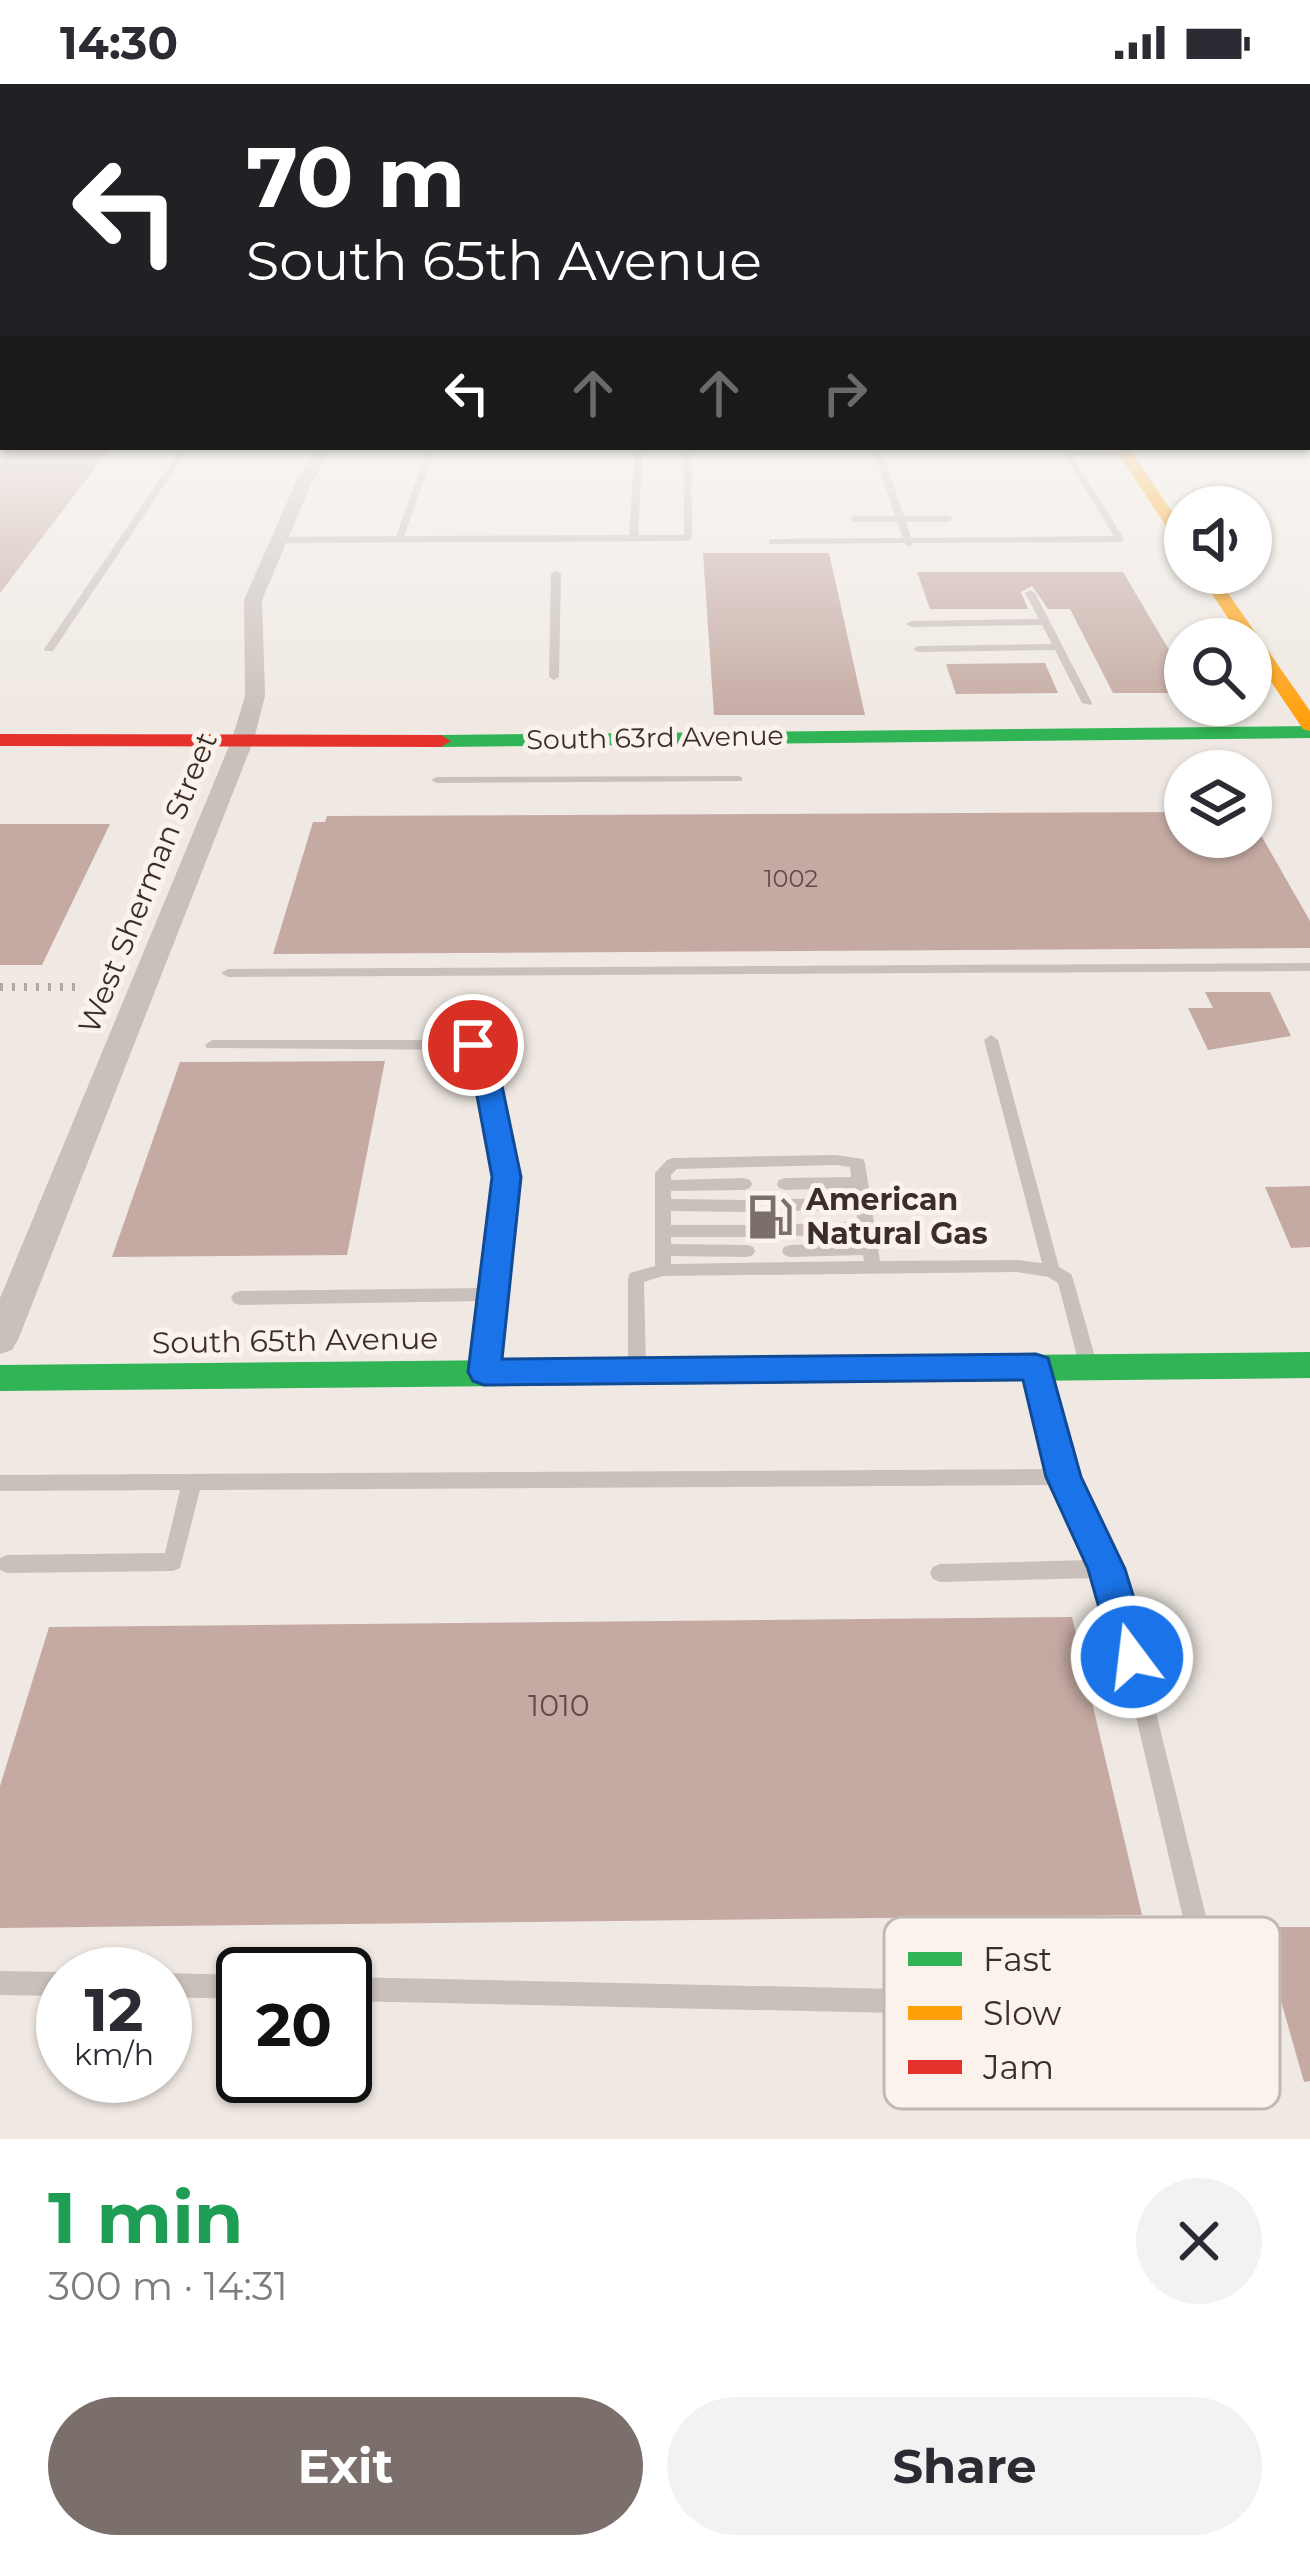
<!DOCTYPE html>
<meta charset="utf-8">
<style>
body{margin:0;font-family:Montserrat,sans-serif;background:#f2f2f3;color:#2b2b33;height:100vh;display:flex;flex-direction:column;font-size:45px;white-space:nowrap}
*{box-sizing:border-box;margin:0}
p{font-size:39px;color:#7c7c81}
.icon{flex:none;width:66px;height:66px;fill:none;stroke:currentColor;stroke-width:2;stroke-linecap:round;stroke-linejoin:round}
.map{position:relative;height:2055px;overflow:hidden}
.sheet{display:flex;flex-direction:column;background:#fff;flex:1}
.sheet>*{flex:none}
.hud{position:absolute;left:0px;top:0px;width:1311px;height:366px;box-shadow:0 3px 9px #0004;background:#202124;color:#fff;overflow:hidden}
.tools{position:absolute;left:1164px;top:402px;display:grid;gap:24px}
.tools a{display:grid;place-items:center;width:108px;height:108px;border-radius:50%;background:#fff;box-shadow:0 3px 9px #0004;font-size:60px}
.speed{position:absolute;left:36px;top:1863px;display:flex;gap:24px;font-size:60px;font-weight:700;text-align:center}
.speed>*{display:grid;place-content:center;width:156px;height:156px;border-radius:50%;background:#fff;box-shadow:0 3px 9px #0004;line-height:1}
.speed small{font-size:30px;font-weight:400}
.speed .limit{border:6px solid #111;border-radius:18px;background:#fff;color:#111}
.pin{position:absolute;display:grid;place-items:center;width:102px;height:102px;color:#fff;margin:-51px;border:6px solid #fff;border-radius:50%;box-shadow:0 3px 12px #0007}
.me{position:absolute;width:132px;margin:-66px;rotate:345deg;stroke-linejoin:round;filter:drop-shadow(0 0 9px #0008)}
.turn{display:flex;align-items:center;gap:42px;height:252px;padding:0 48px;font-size:54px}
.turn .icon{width:156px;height:156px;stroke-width:2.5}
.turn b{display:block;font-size:84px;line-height:102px}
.lanes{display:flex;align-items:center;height:114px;padding:0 48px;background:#0003;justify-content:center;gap:60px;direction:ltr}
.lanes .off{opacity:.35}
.round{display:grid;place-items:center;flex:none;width:126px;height:126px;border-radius:63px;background:#f2f2f3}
.overview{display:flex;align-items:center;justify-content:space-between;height:204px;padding:0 48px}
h1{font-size:72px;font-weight:700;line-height:90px;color:#1e9e55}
.cta{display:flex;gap:24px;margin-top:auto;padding:24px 48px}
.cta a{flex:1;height:138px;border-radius:72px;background:#7a6f6a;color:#fff;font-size:48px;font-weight:700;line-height:138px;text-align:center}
.cta a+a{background:#f2f2f3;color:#2b2b33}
.status{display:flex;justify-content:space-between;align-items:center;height:84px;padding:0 60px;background:#fff;direction:ltr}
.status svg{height:33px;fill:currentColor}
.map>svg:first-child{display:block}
.building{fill:#c5aaa3}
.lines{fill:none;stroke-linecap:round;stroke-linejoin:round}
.lane{fill:#c9c0bb;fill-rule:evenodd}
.street{fill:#c9c0bb;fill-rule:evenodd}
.fast{fill:#30b455;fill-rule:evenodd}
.slow{fill:#ff9f0a;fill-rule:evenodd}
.jam{fill:#e5322d;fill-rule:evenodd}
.rail{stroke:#b0a9a6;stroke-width:8;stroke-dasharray:3 9;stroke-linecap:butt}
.route{fill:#1a73e8;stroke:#114b97;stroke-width:3}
.labels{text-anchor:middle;stroke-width:10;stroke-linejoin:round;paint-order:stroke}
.number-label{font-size:24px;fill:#5e4c48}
.far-street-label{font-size:27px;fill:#3b2d29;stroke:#fbf3eb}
.street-label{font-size:30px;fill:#3b2d29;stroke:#fbf3eb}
.poi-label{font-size:30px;font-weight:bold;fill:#3b2d29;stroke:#fbf3eb;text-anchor:start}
.near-number-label{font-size:30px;fill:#5e4c48}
.key{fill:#fbf3eb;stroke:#c1b8b1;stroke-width:3}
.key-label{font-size:33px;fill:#3b2d29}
</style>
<div class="status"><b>14:30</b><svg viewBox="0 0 49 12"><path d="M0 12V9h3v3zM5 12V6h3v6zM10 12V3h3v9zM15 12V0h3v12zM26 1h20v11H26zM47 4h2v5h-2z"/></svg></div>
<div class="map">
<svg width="1310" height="2055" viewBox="0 0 1310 2055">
<rect width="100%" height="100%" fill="#f0e9e3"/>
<path class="building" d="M0,363H111L0,509Z
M703,469H829L865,631H714Z
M917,488H1123L1185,593V609H1113L1070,525H1048L1032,502L1021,508L1028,525H930Z
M1045,579L1058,609L956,610L946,580Z
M1185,728V753H1262L1310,837V864L273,870L313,738H325L327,732Z
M0,740H110L42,881H0Z
M1205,908H1270L1291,952L1208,966L1188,924H1213Z
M385,977L347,1171L112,1173L180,978Z
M1310,1102V1163L1291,1164L1265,1103Z
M1072,1533L1142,1831L0,1844V1702L49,1543Z
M1260,1843H1310V1997L1304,1998Z"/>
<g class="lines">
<path class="lane" d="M182,363H190L53,567H45L44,565Z
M428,363H436L404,452L629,451L635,363H643L638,451H684L683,363H691L692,454L688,457L279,459L275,456L279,453L396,452Z
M872,363H880L904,432H949L953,435L949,438H906L911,454L1114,452L1059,363H1067L1069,367H1128L1125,371H1072L1124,455L1120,458L913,459L909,463L904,459L769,460V456L772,455L903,454L897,438H854L850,435L854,432H895Z
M556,487L561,490L559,593L554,596L549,593L551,490Z
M1030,506L1035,509L1092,619L1091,621L1082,619L1055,566L918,568L913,565L918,562L1052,560L1042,541L911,543L906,540L911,537L1039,535L1025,509Z
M738,692L742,693V697L437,699L431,696L437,693Z
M1310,879V887L228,893L221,889L228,885Z
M991,951L998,956L1059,1183L1071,1190L1073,1195L1097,1280L1094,1285L1088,1287L1082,1285L1079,1280L1058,1199L1048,1193L1017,1188L663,1192L644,1198L646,1285L643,1290L637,1292L631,1290L628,1285V1194L630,1189L655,1182V1089L667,1076L673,1074L836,1071L863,1075L865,1079L880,1177L1017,1176L1042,1179L984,956ZM836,1081L850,1083L851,1093L785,1094L779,1096L777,1100L779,1104L785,1106L853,1104L854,1114L789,1115L783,1117L781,1121L783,1125L789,1127L856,1126L858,1138L791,1140L785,1142L783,1146L785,1150L791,1152L860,1150L861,1159L790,1161L784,1163L782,1167L784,1171L790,1173L863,1171L864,1177L671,1180V1172L747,1173L753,1171L755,1167L753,1163L747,1161L671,1160V1153H745L751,1151L753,1147L751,1143L745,1141H671V1127L745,1128L751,1126L753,1122L751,1118L745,1116L671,1115V1107L744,1106L750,1104L752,1100L750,1096L744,1094L671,1096V1091L677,1085Z
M212,956H473L478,958L488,970L515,1093L493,1288L490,1293L484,1295L478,1293L475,1288L484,1217L240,1221L234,1219L231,1214L234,1209L240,1207L485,1204L499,1093L476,974L469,966L207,964L205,961Z
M1037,1279L1043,1281L1046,1286L1074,1393L1110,1477L1116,1485L1114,1488L1132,1530L1226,1914L1223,1923L1214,1926L896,1929L345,1917V1893L896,1905L1199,1902L1112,1530L1097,1494L940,1498L933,1495L930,1489L933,1483L940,1480L1089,1476L1058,1401L200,1406L180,1484L173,1487L7,1489L0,1486V1474L7,1471L165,1469L180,1406L0,1407V1391L1052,1385L1028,1286L1031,1281Z
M0,1887L63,1888L69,1890H63V1912L0,1911Z
M165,1889L243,1891V1915L165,1913V1890H162Z"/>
<path class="street" d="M317,363H333L311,400L262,516L265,612L254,655L18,1256L12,1266L0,1270V1214L232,655L245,612L244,516L295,400Z"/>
<path class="fast" d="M1310,642V654L441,663L431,657L441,651Z
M1310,1268V1294L0,1307V1281Z"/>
<path class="slow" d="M1114,363H1128L1185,447V464L1179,462Z
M1198,489H1214L1310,627V647L1303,645L1251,568V555H1242Z"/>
<path class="jam" d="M0,650L441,651L451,657L441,663L0,662Z"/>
<path class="rail" d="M0,903H79"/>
</g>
<linearGradient id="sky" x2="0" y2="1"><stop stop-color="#8abad8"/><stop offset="0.55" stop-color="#f8f5f2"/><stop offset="1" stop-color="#f8f5f2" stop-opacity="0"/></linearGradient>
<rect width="1310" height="637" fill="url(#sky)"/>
<path class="route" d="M473,952L483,955L496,973L521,1093L502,1275L1036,1270L1048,1274L1081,1393L1125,1485L1152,1573L1146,1586L1132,1591L1119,1586L1113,1573L1088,1485L1046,1393L1023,1296L484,1301L473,1297L468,1288L492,1093L470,974L460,961Z"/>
<defs>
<g id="fuel-bare" transform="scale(3.6)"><path d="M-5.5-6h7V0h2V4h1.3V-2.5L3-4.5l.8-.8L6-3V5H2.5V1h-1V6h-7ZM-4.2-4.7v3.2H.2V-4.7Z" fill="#7a6f6a" stroke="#fbf3eb" stroke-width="2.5" paint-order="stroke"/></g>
</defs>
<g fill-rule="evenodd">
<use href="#fuel-bare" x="770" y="1133"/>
</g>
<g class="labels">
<g class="number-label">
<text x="791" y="803">1002</text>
</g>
<g class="far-street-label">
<text transform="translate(655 654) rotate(-1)" y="9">South 63rd Avenue</text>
</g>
<g class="street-label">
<text transform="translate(148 799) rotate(-68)" y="10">West Sherman Street</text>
<text transform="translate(295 1257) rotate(-1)" y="10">South 65th Avenue</text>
</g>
<g class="poi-label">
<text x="806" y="1126">American<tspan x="806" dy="34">Natural Gas</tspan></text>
</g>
<g class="near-number-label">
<text x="559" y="1632">1010</text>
</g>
</g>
<rect x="884" y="1833" width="396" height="192" rx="18" class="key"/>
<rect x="908" y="1868" width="54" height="14" fill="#30b455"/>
<rect x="908" y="1922" width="54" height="14" fill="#ff9f0a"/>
<rect x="908" y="1976" width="54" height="14" fill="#e5322d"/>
<g class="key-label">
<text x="983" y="1887">Fast</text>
<text x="983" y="1941">Slow</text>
<text x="983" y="1995">Jam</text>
</g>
</svg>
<div class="tools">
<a><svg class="icon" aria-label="sound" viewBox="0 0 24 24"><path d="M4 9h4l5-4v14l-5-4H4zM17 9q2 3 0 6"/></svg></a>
<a><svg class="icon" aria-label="search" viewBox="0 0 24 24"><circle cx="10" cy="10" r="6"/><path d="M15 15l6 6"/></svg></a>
<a><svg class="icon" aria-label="layers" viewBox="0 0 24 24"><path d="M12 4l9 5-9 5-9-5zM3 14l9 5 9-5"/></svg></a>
</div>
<div class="speed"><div>12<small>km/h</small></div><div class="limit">20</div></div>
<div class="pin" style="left:473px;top:961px;background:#d93025"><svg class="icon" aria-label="arrive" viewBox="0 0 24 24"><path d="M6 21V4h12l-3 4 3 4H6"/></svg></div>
<svg class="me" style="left:1132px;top:1573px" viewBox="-20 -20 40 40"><circle r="17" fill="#1a73e8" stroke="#fff" stroke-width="3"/><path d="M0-11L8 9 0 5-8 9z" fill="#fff"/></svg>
<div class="hud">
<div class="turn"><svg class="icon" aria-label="left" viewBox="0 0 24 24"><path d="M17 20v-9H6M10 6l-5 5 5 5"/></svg><div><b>70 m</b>South 65th Avenue</div></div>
<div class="lanes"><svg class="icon" aria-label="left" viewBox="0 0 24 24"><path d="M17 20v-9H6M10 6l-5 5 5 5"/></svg><svg class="icon off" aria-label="ahead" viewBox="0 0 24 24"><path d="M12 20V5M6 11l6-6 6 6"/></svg><svg class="icon off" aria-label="ahead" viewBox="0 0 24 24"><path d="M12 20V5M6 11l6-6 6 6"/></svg><svg class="icon off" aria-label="right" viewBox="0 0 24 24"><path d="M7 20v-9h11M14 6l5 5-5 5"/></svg></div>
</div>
</div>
<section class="sheet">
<div class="overview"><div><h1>1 min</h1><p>300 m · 14:31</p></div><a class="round"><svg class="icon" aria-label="close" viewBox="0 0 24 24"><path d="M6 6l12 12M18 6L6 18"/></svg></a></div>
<div class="cta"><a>Exit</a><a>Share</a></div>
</section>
